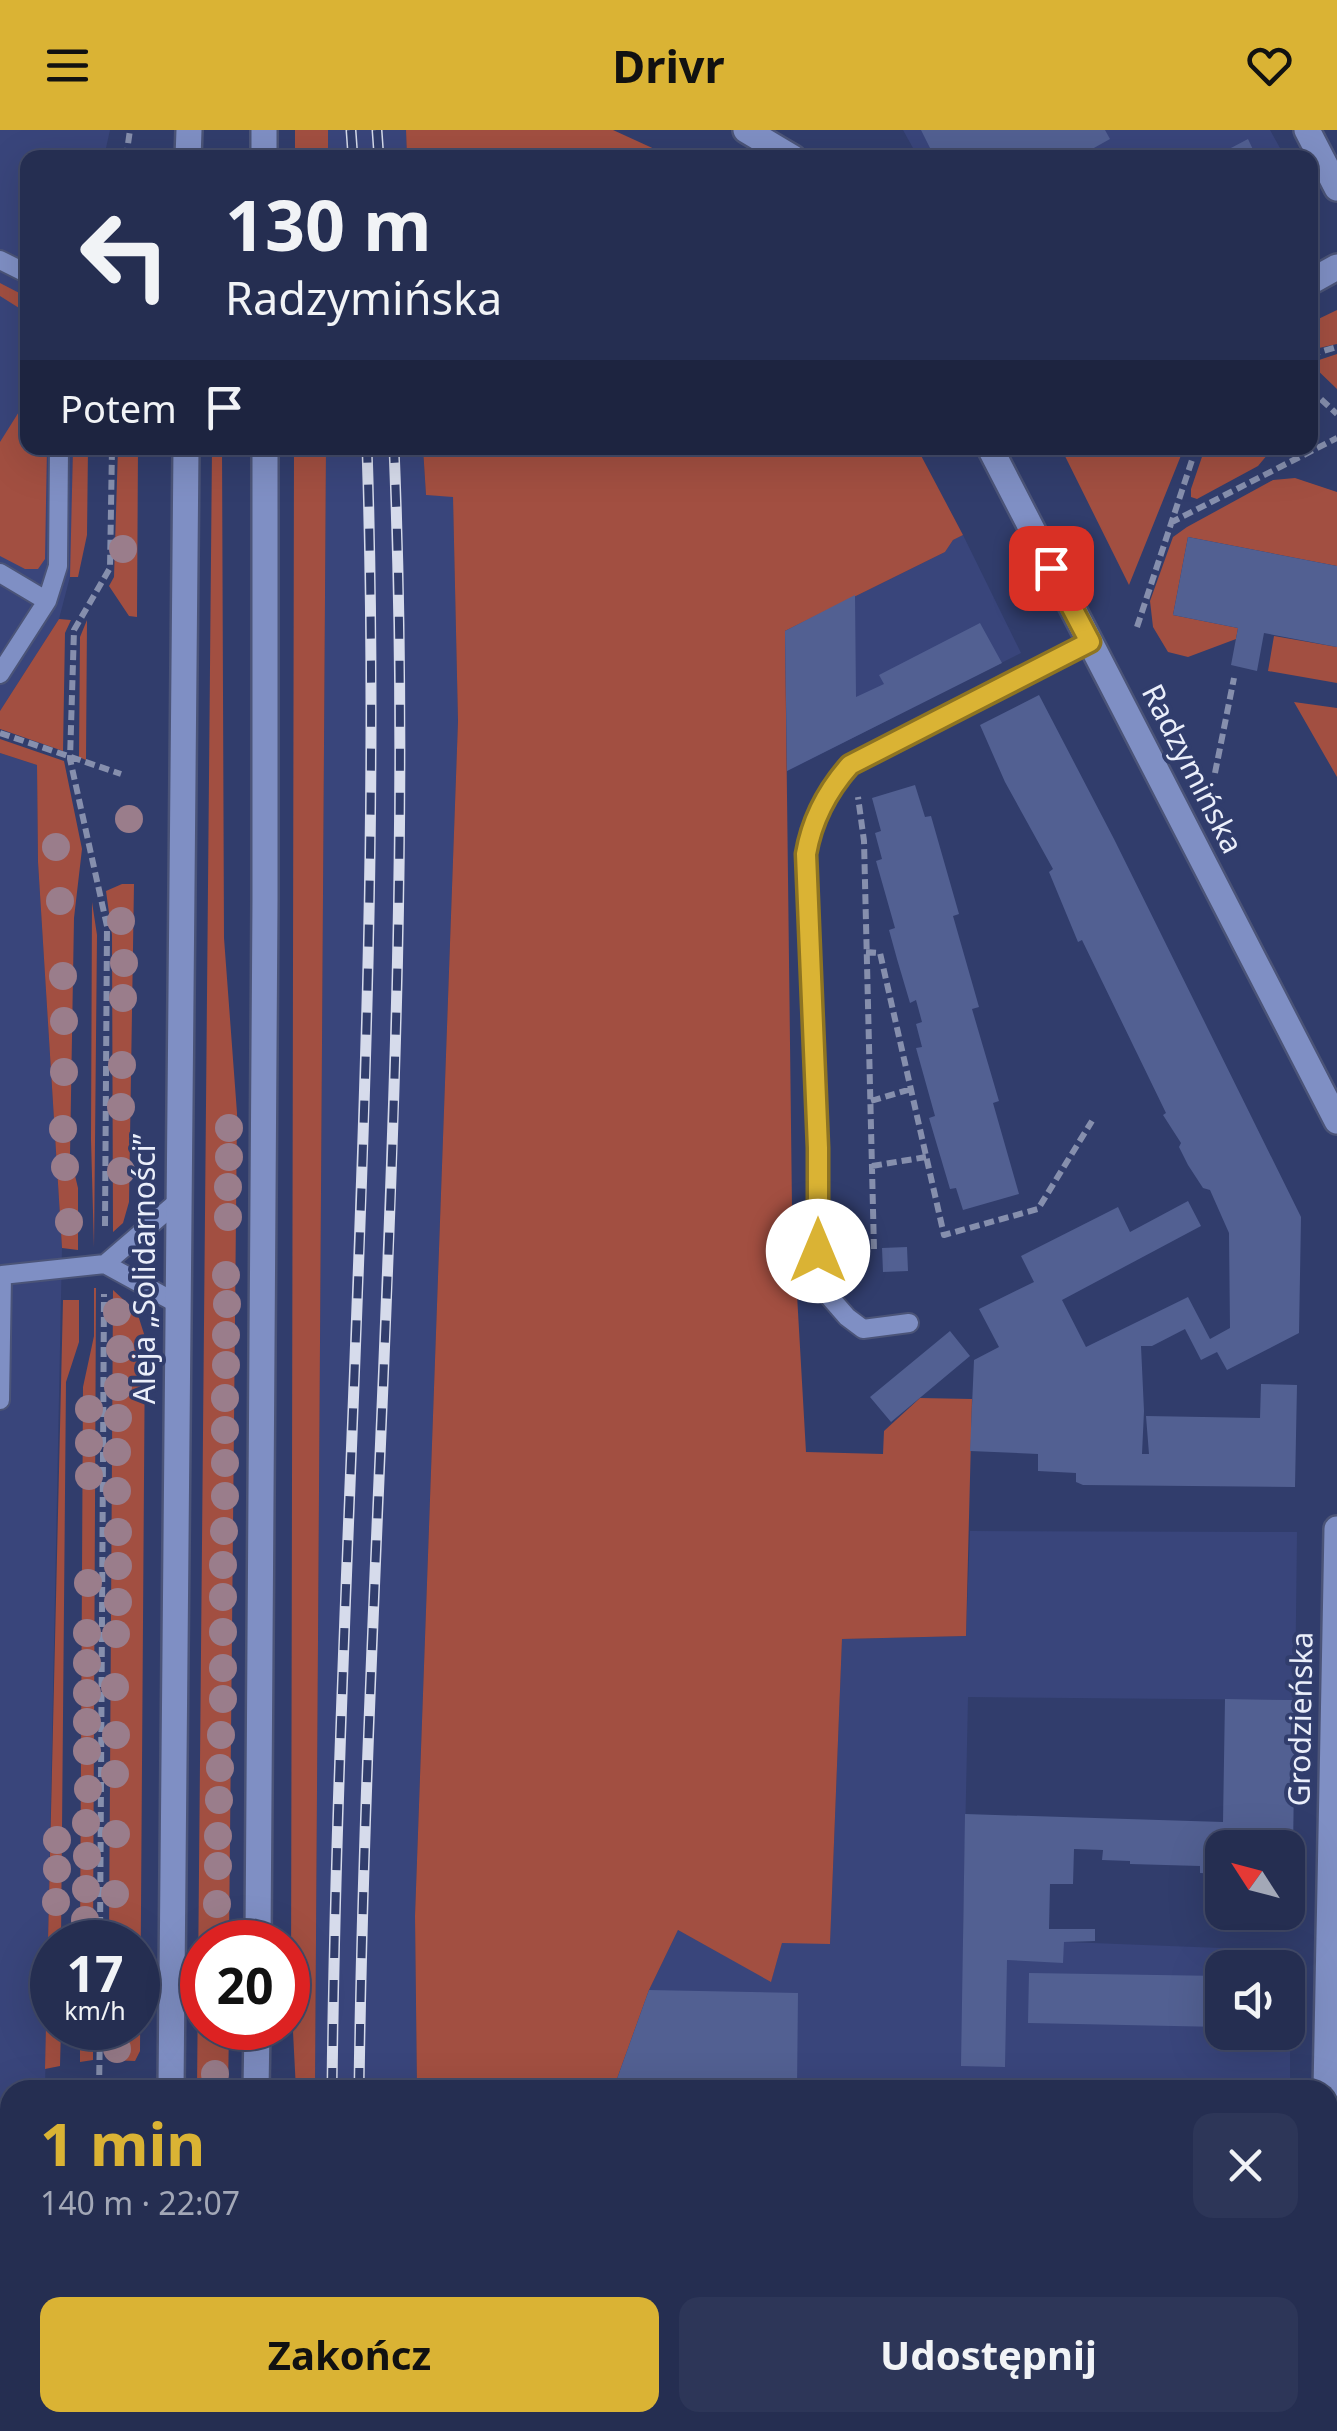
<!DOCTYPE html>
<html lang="pl">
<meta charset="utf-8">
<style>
body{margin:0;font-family:"Noto Sans",sans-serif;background:#2d3658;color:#f1f3f6;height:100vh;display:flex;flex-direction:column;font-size:38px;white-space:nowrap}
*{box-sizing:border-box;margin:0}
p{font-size:32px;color:#a3a8b7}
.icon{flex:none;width:55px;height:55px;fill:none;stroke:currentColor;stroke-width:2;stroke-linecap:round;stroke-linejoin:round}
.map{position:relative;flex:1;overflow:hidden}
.details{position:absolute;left:0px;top:1950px;width:1338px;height:352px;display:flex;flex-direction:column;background:#252e51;border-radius:30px 30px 0 0;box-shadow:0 10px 40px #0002,0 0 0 2px #424a68}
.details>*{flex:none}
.banner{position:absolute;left:20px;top:20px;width:1298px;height:305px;border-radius:20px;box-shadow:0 10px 40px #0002,0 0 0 2px #424a68;background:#252e51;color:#f1f3f6;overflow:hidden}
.needle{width:65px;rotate:306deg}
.fabs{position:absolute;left:1205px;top:1700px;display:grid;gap:20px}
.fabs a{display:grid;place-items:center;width:100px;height:100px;border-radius:20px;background:#252e51;box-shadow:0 10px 40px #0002,0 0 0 2px #424a68;font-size:50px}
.speed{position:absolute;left:30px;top:1790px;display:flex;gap:20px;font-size:50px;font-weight:700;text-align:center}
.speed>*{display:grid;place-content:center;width:130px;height:130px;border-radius:50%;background:#252e51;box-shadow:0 10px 40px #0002,0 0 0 2px #424a68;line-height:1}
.speed small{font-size:25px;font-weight:400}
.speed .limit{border:15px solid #d22;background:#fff;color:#111}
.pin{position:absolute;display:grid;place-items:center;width:85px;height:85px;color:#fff;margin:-42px;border-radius:20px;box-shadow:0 5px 15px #0006}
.me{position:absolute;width:110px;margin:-55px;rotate:0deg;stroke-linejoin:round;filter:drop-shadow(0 0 8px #0008)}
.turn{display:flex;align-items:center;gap:35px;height:210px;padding:0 40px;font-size:45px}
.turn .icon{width:130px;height:130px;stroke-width:2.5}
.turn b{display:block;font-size:70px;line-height:85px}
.then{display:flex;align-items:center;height:95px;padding:0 40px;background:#0003;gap:20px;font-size:38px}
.round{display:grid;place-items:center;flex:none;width:105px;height:105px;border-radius:20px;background:#2d3658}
.head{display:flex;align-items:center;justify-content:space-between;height:170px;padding:0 40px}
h1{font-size:60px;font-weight:700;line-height:75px;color:#dab334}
.button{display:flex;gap:20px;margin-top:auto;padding:20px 40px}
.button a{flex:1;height:115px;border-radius:20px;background:#dab334;color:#111;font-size:40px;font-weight:700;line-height:115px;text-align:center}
.button a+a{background:#2d3658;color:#f1f3f6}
header{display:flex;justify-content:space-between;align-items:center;height:130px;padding:0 40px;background:#dab334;color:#111;font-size:45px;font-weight:700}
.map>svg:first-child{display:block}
.built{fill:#39457b;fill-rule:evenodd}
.green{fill:#a24f41}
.building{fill:#526092}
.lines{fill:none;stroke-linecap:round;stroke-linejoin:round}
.lane-casing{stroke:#4b5478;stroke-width:22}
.street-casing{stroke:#4b5478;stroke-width:30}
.secondary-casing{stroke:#4b5478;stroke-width:30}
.path{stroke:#868fad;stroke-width:6;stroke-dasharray:10 5;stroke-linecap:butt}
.lane{stroke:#7f8fc4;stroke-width:18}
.street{stroke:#7f8fc4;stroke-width:25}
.secondary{stroke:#7f8fc4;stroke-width:25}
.rail-casing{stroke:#d6dbeb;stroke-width:11}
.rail{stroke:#313d6c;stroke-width:8;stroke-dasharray:22;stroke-linecap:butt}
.tree{fill:#9a7d8b}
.route-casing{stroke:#8e7422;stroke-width:25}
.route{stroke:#dab334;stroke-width:18}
.labels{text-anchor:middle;stroke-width:8;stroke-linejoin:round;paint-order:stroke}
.street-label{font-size:30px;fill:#eaeefa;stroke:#313d6c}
</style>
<header><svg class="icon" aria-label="menu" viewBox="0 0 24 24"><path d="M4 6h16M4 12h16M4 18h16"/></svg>Drivr<svg class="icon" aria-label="heart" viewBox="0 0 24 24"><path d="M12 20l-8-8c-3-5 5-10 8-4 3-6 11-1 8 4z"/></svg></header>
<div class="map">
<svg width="1337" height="2301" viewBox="0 0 1337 2301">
<rect width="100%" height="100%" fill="#313d6c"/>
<path class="built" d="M0,0H110L104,27L28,28V318H73L72,439L59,489L0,581Z
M328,0H406L407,27L328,28Z
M903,0H1270L1285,27H918Z
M326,318H423L426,365L453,366L458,591L415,1786L417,1960H315Z
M963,405L1021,523L787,641L785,501L945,422L953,410Z
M0,623L37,635L38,732L62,1118L45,1960H10V2292L39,2293L38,2301H0Z
M970,1401L1297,1402L1295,1570L968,1567L963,1808L1272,1820L1290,1832V1960H613L649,1860L678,1800L771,1851L782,1813H830L842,1509L966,1506ZM1222,1838H1288V1902H1222Z
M312,2293H421V2301H312Z"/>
<path class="green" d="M295,0H328V27H295Z
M406,0H613L672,27H407Z
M0,153L27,167V183L0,166Z
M1337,180V214L1310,220V193Z
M1337,224V259L1310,233Z
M27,269L28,318H47L45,429L38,439H25L0,426V312Z
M73,318H88L87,405L78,447H70Z
M118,318H138L137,487L129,486L109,456L114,447Z
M212,318H222L224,808L237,983L229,1812H202V1898H229L228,1960H197Z
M294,318H326L315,1960H296L291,1863Z
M423,318H917L963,405L953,410L945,422L785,501L792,1077L806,1322L883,1324L884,1301L920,1268L972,1269L966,1506L842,1509L830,1814L782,1813L771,1852L678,1800L649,1860L613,1960H417L415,1786L458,591L453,367L426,365Z
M1061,318H1184L1129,455Z
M1205,318H1273L1258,336L1197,369L1191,367V359Z
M1295,348L1337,362V436L1188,407L1173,485L1238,498L1236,509L1188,527L1168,522L1153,497L1150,471L1173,407L1187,397L1273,350Z
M59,489L71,490L65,503L63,621L0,599V581Z
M87,490L86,630L79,627L80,507Z
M1274,506L1337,517V553L1268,541Z
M1294,572L1337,578V647Z
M0,609L64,631L82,719L74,788L70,1025L78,1058V1120L62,1118L38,732L37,635L0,623Z
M122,754H134L129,1072L123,1093L113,1102L112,805L106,761Z
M92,772L97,805L94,1118L91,1010Z
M94,1158H96L93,1812H80L83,1257L94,1206Z
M113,1160L137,1182L145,1207L140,1921L135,1931L108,1930V1898H138V1812H109Z
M63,1170H79V1212L66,1252L61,1812H52V1898H61L60,1936L45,1939Z
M80,1898H93V1930L80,1932Z
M421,2293V2292L501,2293L499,2301H421Z"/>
<path class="building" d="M921,0H1105L1110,9L1076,28H935Z
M1248,9L1257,28H1212Z
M1188,407L1337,436V517L1264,503L1257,541L1231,535L1238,498L1173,485Z
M855,465L856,567L884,554L879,545L980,493L1002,533L787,641L785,501Z
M1039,565L1114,709L1301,1087L1299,1203L1227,1240L1217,1222L1201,1230L1185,1199L1152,1216H1141L1144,1281L1142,1324H1149L1146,1286L1260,1288L1261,1254L1297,1255L1295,1357L1083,1355L1076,1352V1343L1038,1341V1324L970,1321L974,1230L999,1217L979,1179L1034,1152L1021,1126L1118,1077L1130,1102L1188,1071L1201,1096L1062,1170L1086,1217L1188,1167L1210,1209L1230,1198L1229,1103L1210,1060L1203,1058L1188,1035L1179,1017L1181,1013L1163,985L1166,983L1082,810L1078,812L1049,742L1053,739L1005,652L980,595Z
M915,655L925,687L931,686L959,784L953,786L979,877L972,879L999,971L993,973L1019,1064L963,1080L956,1058L950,1059L929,988L935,986L916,918L922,917L916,894L922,892L916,870L910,873L897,829L889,800L895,798L876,731L882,729L875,703L881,701L872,668Z
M907,1117L908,1141L883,1142L882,1118Z
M950,1201L970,1226L891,1292L870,1267Z
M1225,1569L1295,1570L1292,1800L1236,1798V1782H1288V1718H1222V1744L1200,1743V1736L1130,1734V1731L1102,1730L1103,1720L1074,1719L1073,1754H1050L1049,1799H1095V1811L1064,1812L1063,1833L1007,1830L1005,1937L961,1936L965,1684L1223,1692Z
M1029,1843L1222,1846V1897L1028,1893Z
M649,1860L798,1863L797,1960H613Z
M529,2292H609L610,2301H531Z
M647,2292H824V2301H648Z
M848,2292H1285V2301H849Z"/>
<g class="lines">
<g class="lane-casing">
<path id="lane" d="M0,130L28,144
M0,443L47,471
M0,544L47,471L58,436L59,318
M105,1134L178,1174
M909,1193L863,1199L847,1187L820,1156L818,1018L806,724C812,689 827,661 850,635L1090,511
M0,1270L2,1145L105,1134L177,1072"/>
</g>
<g class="street-casing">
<path id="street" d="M1307,0L1337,58
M1310,152L1337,137
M1326,1960L1337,1399
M1320,2301V2292"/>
</g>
<g class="secondary-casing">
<path id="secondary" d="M264,0V28
M746,0L793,28
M188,28L189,0
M990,318L1337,991
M258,1812L265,770V318
M171,1960L186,318
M256,1960L257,1898
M164,2301L165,2292
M254,2301V2292"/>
</g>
<path class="path" d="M126,28L130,0
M1310,225L1337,217
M1310,259L1337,284
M1170,393L1337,308
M1137,497L1196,318
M0,603L121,644
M1215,643L1234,548
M866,822L880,823L944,1105L1038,1079L1092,991
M871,971L911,959
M872,1036L926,1027
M105,1096L107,796L70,629L74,500L110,438L112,318
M845,1121L874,1120L864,711L858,667
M100,1812L104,1164
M99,1960L100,1898
M97,2301V2292"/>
<use href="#lane" class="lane"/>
<use href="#street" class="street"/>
<use href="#secondary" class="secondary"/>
<g class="rail-casing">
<path id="rail" d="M351,0L353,28
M377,0L379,28
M332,1960C338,1412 385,866 367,318
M359,1960C366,1413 417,865 394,318
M342,2292L343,2301
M369,2292L370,2301"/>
</g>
<use href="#rail" class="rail"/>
</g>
<g class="tree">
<circle cx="123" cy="419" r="14"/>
<circle cx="129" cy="689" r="14"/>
<circle cx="56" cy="717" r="14"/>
<circle cx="60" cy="771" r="14"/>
<circle cx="121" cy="791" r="14"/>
<circle cx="124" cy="833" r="14"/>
<circle cx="63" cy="846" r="14"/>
<circle cx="123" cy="868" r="14"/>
<circle cx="64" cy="891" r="14"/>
<circle cx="122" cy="935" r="14"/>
<circle cx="64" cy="942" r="14"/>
<circle cx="121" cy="977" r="14"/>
<circle cx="229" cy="998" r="14"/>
<circle cx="63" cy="999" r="14"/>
<circle cx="229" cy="1027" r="14"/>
<circle cx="65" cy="1037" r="14"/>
<circle cx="121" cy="1041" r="14"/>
<circle cx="228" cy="1057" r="14"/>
<circle cx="228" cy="1087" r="14"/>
<circle cx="69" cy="1092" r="14"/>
<circle cx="226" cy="1145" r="14"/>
<circle cx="227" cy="1174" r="14"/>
<circle cx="117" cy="1182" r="14"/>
<circle cx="226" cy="1205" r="14"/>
<circle cx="120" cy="1219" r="14"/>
<circle cx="226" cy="1235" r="14"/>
<circle cx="118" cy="1257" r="14"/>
<circle cx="225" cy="1268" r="14"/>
<circle cx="89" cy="1279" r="14"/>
<circle cx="118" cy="1288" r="14"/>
<circle cx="225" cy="1300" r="14"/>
<circle cx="89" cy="1313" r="14"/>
<circle cx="117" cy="1322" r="14"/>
<circle cx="225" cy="1333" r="14"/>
<circle cx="89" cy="1346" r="14"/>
<circle cx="117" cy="1361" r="14"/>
<circle cx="225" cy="1366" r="14"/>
<circle cx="224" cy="1401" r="14"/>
<circle cx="118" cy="1402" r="14"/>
<circle cx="223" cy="1435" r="14"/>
<circle cx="118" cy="1436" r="14"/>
<circle cx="88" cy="1453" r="14"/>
<circle cx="223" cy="1467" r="14"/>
<circle cx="118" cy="1472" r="14"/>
<circle cx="223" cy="1502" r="14"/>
<circle cx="87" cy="1503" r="14"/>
<circle cx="116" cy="1504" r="14"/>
<circle cx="87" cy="1533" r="14"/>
<circle cx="223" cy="1538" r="14"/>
<circle cx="115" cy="1557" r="14"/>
<circle cx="87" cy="1563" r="14"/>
<circle cx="223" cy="1569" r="14"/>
<circle cx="87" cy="1592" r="14"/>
<circle cx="116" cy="1605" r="14"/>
<circle cx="221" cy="1605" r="14"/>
<circle cx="87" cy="1621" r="14"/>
<circle cx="220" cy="1638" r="14"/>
<circle cx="115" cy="1644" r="14"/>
<circle cx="88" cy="1659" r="14"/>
<circle cx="219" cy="1670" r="14"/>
<circle cx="86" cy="1693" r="14"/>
<circle cx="116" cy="1704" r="14"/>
<circle cx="218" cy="1706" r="14"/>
<circle cx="57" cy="1710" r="14"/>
<circle cx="87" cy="1726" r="14"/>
<circle cx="218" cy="1736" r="14"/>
<circle cx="57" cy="1739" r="14"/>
<circle cx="86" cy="1759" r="14"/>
<circle cx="115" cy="1764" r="14"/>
<circle cx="56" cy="1772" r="14"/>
<circle cx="217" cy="1774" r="14"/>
<circle cx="85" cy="1790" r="14"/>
<circle cx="117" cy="1919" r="14"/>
<circle cx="215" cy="1944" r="14"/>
</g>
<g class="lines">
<g class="route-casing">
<path id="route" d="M818,1121V1018L806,724C812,689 827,661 850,635L1090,512L1051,438"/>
</g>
<use href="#route" class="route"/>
</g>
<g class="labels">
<g class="street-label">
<text transform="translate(1192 639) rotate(63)" y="10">Radzymińska</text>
<text transform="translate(145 1139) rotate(-90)" y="10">Aleja „Solidarności”</text>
<text transform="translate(1301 1589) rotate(-89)" y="10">Grodzieńska</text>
</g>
</g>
</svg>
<div class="fabs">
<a><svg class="needle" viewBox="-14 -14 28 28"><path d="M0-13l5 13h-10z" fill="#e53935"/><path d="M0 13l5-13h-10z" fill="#a3a8b7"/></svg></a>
<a><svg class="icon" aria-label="sound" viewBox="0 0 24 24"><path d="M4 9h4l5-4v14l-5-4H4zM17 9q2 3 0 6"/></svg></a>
</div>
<div class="speed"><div>17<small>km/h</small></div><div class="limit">20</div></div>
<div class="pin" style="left:1051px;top:438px;background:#d93025"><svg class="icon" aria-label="arrive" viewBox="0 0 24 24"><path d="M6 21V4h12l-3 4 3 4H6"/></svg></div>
<svg class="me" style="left:818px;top:1121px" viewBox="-20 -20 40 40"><circle r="19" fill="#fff"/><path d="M0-13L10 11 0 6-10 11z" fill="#dab334"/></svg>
<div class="banner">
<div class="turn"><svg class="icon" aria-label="left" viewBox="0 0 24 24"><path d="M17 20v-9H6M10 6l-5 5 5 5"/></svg><div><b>130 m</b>Radzymińska</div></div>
<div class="then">Potem<svg class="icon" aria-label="arrive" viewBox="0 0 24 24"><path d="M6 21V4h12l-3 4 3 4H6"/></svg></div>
</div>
<section class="details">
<div class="head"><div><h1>1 min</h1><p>140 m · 22:07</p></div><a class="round"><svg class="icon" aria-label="close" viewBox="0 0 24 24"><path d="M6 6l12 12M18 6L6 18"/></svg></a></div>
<div class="button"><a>Zakończ</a><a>Udostępnij</a></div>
</section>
</div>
